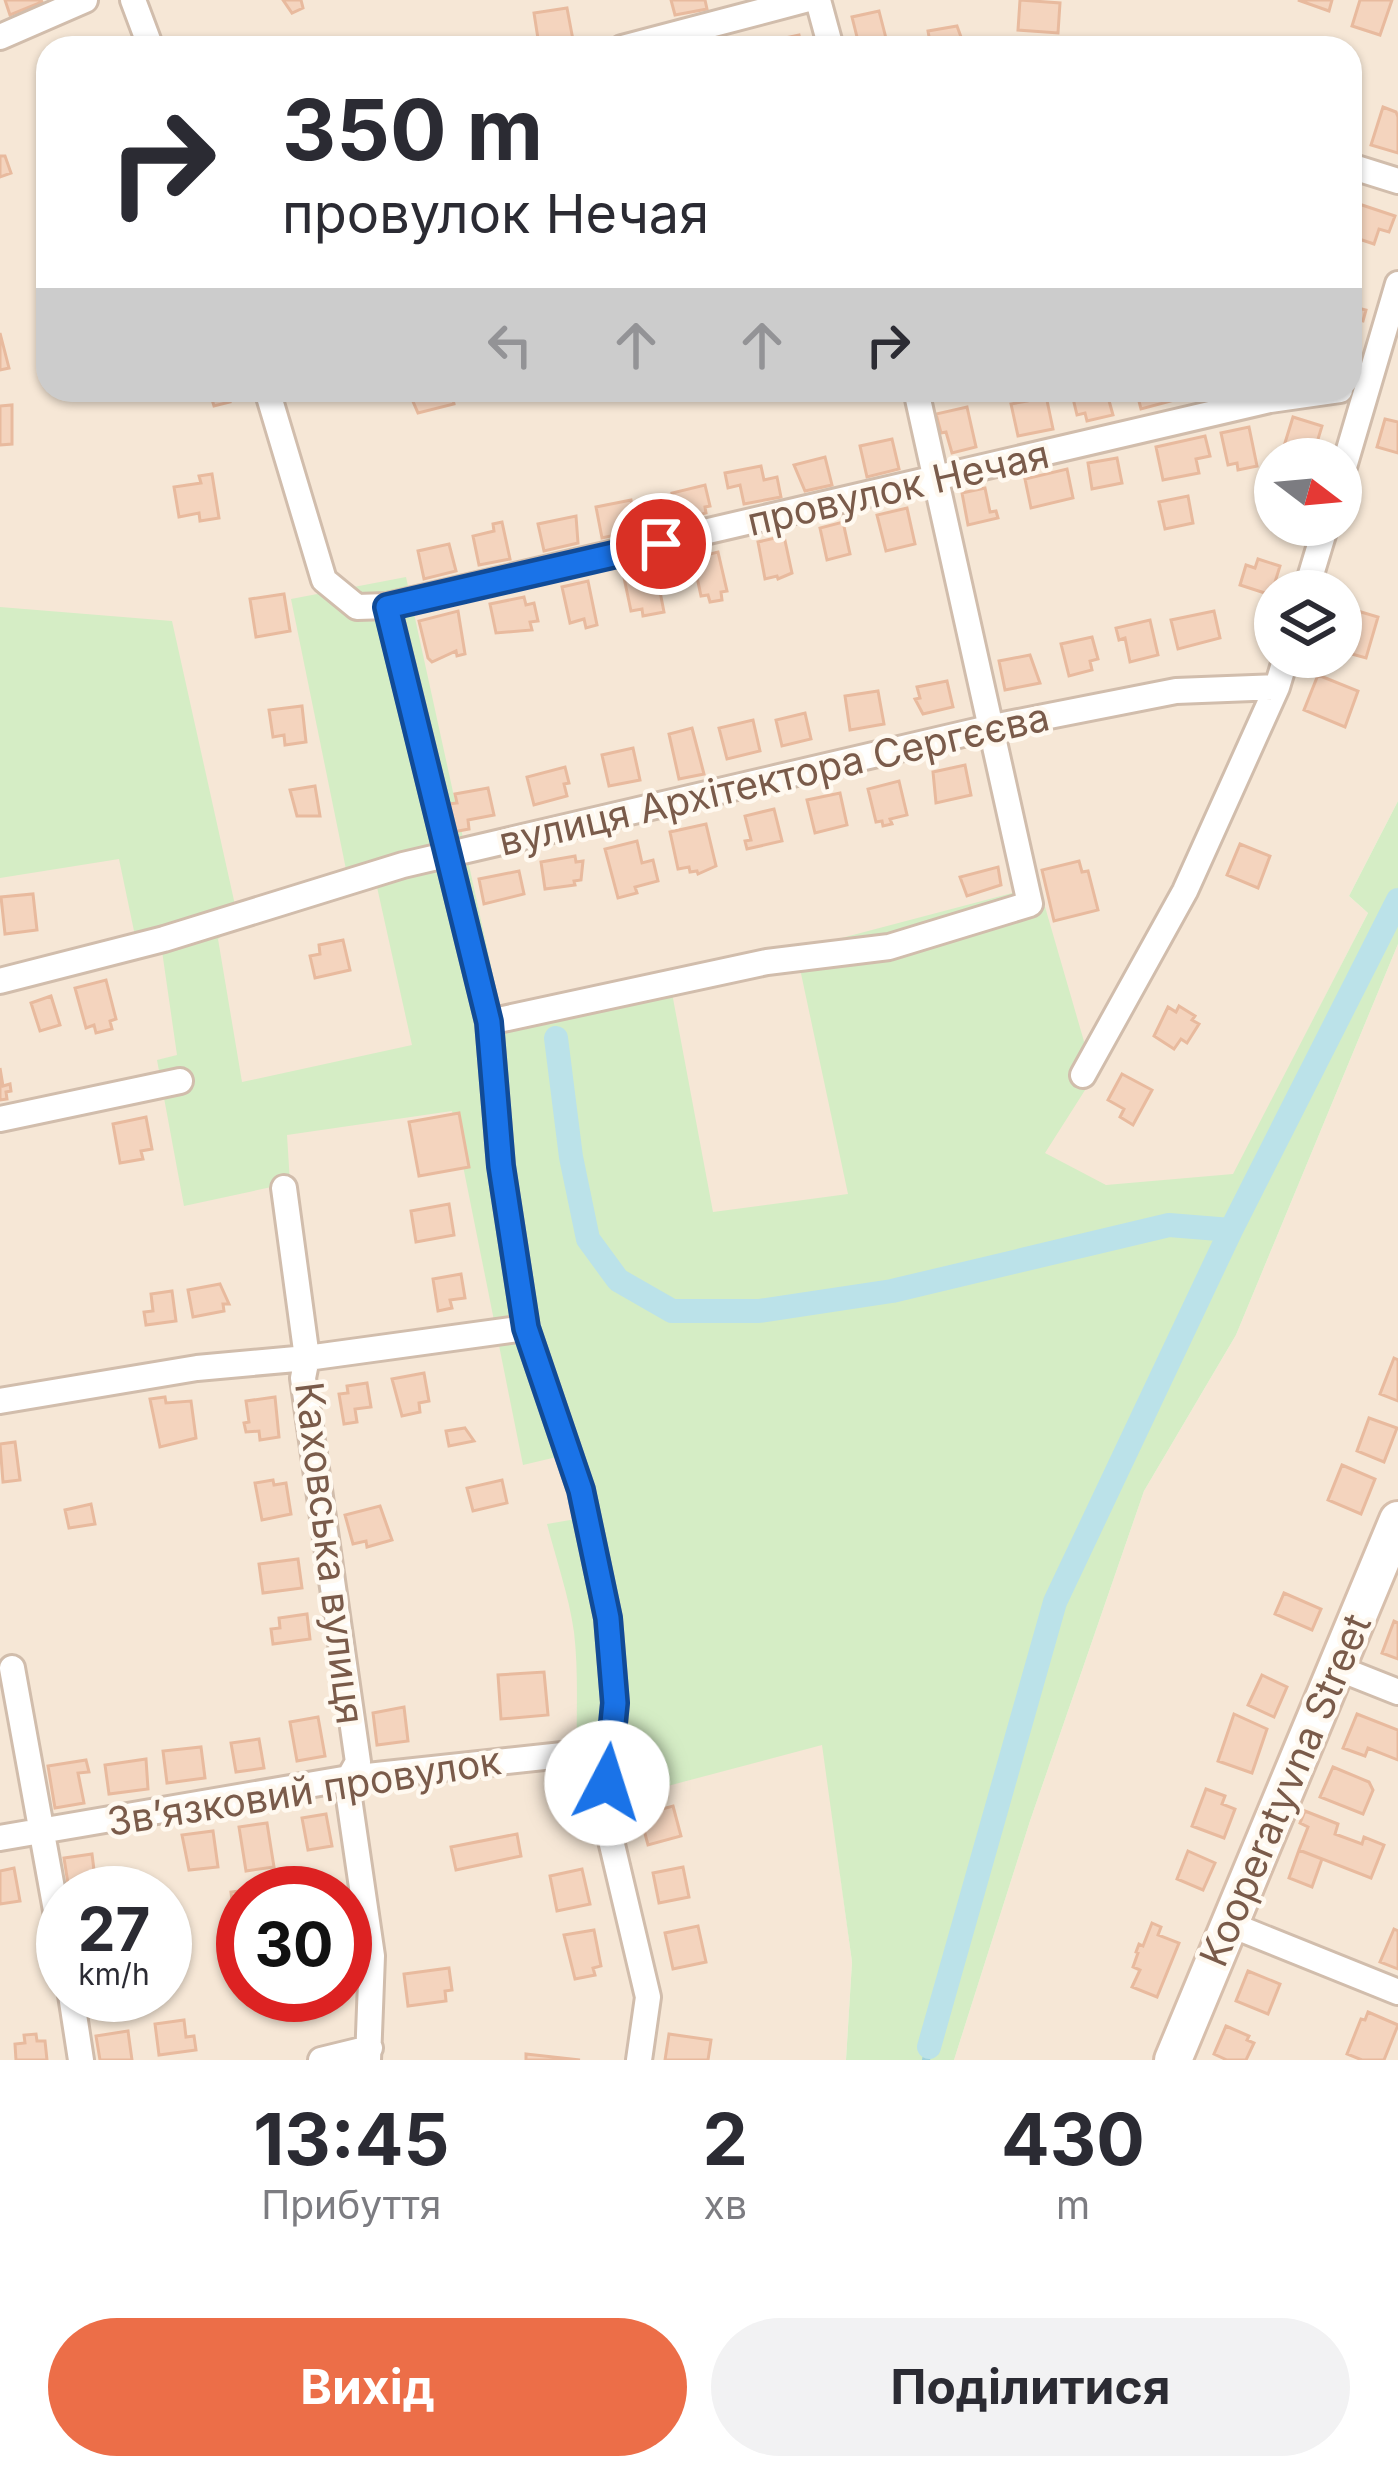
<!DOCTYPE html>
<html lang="uk">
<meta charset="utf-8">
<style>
body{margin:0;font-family:Inter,sans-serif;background:#f2f2f3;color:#2b2b33;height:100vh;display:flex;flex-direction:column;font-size:45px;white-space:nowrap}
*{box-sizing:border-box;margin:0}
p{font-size:39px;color:#7c7c81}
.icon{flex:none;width:66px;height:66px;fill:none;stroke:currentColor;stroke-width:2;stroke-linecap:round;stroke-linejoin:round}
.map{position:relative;height:2060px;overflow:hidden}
.details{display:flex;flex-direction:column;background:#fff;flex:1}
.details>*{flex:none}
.banner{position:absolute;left:36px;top:36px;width:1326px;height:366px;border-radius:36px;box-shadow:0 3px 9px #0004;background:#fff;color:#2b2b33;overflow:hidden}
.needle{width:78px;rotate:106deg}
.fabs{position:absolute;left:1254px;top:438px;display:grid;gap:24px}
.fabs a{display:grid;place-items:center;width:108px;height:108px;border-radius:50%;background:#fff;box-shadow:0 3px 9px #0004;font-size:60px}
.speed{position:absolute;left:36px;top:1866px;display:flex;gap:24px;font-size:60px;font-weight:700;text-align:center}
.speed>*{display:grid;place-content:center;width:156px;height:156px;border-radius:50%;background:#fff;box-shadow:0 3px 9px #0004;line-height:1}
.speed small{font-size:30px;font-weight:400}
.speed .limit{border:18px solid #d22;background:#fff;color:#111}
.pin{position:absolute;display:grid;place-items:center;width:102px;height:102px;color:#fff;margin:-51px;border:6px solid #fff;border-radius:50%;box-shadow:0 3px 12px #0007}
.me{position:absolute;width:132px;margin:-66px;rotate:5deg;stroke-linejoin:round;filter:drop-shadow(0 0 9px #0008)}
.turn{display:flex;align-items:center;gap:42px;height:252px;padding:0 48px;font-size:54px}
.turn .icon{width:156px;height:156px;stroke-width:2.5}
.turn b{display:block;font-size:84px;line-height:102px}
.lanes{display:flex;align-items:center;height:114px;padding:0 48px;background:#0003;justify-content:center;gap:60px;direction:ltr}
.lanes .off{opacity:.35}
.eta{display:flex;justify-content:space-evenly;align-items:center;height:204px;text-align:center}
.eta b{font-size:72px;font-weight:700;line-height:84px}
.cta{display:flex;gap:24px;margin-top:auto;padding:24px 48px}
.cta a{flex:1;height:138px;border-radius:72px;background:#ec6e48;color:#fff;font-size:48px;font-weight:700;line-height:138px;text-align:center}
.cta a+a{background:#f2f2f3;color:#2b2b33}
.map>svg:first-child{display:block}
.residential{fill:#f6e7d6;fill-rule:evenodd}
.green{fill:#d5edc5}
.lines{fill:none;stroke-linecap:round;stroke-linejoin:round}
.stream{stroke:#a1d2db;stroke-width:8}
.canal{stroke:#bbe2e9;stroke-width:24}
.building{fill:#f4d4be;stroke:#e8ba9e;stroke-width:3}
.street-casing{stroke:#d1bdac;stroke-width:30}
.secondary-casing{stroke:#d7bfac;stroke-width:42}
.street{stroke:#fff;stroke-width:24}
.secondary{stroke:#fff;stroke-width:36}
.route-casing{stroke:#114b97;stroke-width:30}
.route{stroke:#1a73e8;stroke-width:21}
.labels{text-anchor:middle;stroke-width:9;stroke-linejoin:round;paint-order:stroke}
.street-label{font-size:39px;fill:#7a5b4a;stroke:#fff9f0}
</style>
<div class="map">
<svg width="1398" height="2060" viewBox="0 0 1398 2060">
<rect width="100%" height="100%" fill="#fdf5e8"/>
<path class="residential" d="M0,0H1398V801L1349,896L1368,913L1234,1174L823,1746L852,1962L846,2060H0ZM48,48H1350V390H48ZM1275,459H1341V525H1275ZM1275,591H1341V657H1275ZM63,1893H165V1995H63ZM243,1893H345V1995H243Z
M1398,944V2060H954L1030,1821L1144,1491L1236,1335Z"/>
<path class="green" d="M406,577L500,1007L669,977L713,1212L848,1194L796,950L1039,886L1094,1076L1045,1153L1106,1185L1233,1174L1368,913L1349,896L1398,801V944L1236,1335L1144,1491L1030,1821L954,2060H846L852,1962L822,1745L581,1809C572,1751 581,1692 574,1632C569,1596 556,1559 547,1524L576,1519L561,1456L523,1465L452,1111L287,1135L290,1183L184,1206L157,1060L177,1055L162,951L139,955L119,859L0,878V607L172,621L239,923L218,939L242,1082L412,1045L377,887L350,889L291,599Z"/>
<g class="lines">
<path class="stream" d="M926,2060L929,2047"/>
<path class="canal" d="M556,1038L571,1157L588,1239L618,1280L672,1311H759L892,1291L1169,1225L1231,1230
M929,2047L1055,1602L1231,1230L1398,900"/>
</g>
<path class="building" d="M5,0H41L42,2L10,15Z
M283,0H301L303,8L292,13Z
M671,0H705L707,9L675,15Z
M1020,0L1060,3L1058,33L1018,30Z
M1298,0H1332L1329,11Z
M1360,0H1392L1380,35L1352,26Z
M567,8L573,40L539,45L534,13Z
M879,11L888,46L854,48L852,43L858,41L852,17Z
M957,26L965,48H931L928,31Z
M799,35L802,48H768L766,42Z
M1383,107L1396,112L1398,117V153L1371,145Z
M0,156H5L11,173L0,177Z
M1356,203L1395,216L1389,232L1379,229L1374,244L1350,236Z
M1350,306L1366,310L1363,321L1352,318L1350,326Z
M0,333L9,368L0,370Z
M209,390H227L230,402L214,406Z
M408,390H451L454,404L418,413Z
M1071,390H1106L1113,415L1087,421L1085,413L1077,415Z
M1136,390H1169L1171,401L1141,409Z
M1045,391L1053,429L1018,436L1011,404L1027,401L1026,395Z
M12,405V444L0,445V406Z
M967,407L976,447L952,453L946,432L941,433L936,414Z
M1293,417L1322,426L1312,459H1280Z
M1385,419L1398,422V453L1377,447Z
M1249,427L1257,466L1238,470L1237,463L1228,465L1221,433Z
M1205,436L1210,456L1196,459L1199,473L1163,480L1156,447Z
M892,439L899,469L867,477L860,446Z
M825,457L832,485L805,491L794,465Z
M1117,458L1122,483L1092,489L1088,463Z
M761,466L764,480L777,477L781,497L744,504L740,485L728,488L725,473Z
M1067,469L1073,498L1031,508L1025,479Z
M212,474L219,518L200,521L199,513L179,517L174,487L201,483L199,476Z
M705,485L710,506L705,507L706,513L678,520L672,493Z
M985,488L990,512L996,511L998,518L968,525L962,493Z
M1188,496L1193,523L1165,529L1159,502Z
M631,500L637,530L602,538L596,507Z
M907,508L915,544L886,551L877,515Z
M576,516L578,543L544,551L538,524Z
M502,522L510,559L479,565L473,536L494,531L493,524Z
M843,522L850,554L827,560L820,528Z
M784,536L792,573L778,579L777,576L765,579L758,542Z
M449,544L456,571L424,579L418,551Z
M718,552L727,591L721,592L722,600L710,602L708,595L701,596L693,558Z
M1258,559L1280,566L1271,595L1240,585L1246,565L1255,568Z
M655,566L664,612L643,616L642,609L631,611L623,573Z
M588,581L597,625L586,628L584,619L570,623L562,587Z
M284,594L290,631L256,637L250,599Z
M524,597L526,605L534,603L538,621L530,622L532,630L496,633L490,604Z
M1341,606L1378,617L1366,658L1341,651Z
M458,611L465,654L457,656L456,651L432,662L428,658L419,621Z
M1214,611L1220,638L1178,649L1171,620Z
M1150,620L1158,655L1130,662L1125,638L1119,640L1116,628Z
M1092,637L1098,659L1090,661L1092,670L1069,676L1061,644Z
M1030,655L1040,683L1005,690L999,661Z
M1318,675L1358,691L1345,727L1304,710Z
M947,681L953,707L923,714L915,699L920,698L917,687Z
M878,691L884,724L850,730L845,696Z
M302,706L306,742L285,745L284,735L273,737L269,710Z
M805,713L811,739L782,746L776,720Z
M753,720L760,751L727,759L719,728Z
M692,728L704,774L679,779L669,734Z
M633,748L640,780L609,786L602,755Z
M965,765L971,795L936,803L933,772Z
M565,767L569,783L564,784L567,796L534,805L527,777Z
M899,781L907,815L890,819L892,824L883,826L882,821L876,822L868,789Z
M315,786L320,816H297L290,790Z
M488,788L494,815L468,820L469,829L453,832L448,804L457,803L455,794Z
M840,793L847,825L815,833L807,800Z
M774,809L782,841L747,849L745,841L751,840L745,816Z
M706,824L716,866L698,874L697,871L690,872L689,867L678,869L670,832Z
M637,841L642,863L653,860L658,881L635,887L637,893L618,898L605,849Z
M1240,844L1270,856L1258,888L1227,875Z
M575,856L576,862L583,861L581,880L574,881L575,885L545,889L541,862Z
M1079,861L1082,872L1088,871L1098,910L1054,921L1042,870Z
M998,867L1001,885L967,896L960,877Z
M519,871L524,894L484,904L479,879Z
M33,894L37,930L5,934L1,897Z
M343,940L350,970L315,978L310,956L320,954L319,945Z
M106,980L116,1019L110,1021L112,1029L96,1033L94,1025L86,1028L75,988Z
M51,996L60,1025L40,1031L31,1003Z
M1179,1006L1195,1016L1192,1020L1199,1024L1187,1043L1181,1039L1174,1049L1154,1036L1168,1007L1176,1012Z
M0,1068L3,1086L10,1084L11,1091L6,1092L7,1099L0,1100Z
M1122,1074L1152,1090L1133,1125L1120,1117L1124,1109L1108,1100Z
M459,1113L469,1167L419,1176L409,1122Z
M146,1117L152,1149L141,1151L143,1159L120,1163L113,1124Z
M449,1204L454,1235L416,1242L411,1211Z
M461,1274L465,1298L450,1300L452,1308L438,1311L433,1279Z
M220,1284L229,1304H223L224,1311L193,1317L188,1290Z
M172,1291L176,1321L146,1325L144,1312L153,1311L151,1294Z
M1394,1358L1398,1360V1401L1380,1394Z
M424,1373L429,1401L419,1403L420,1412L402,1416L392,1379Z
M367,1383L371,1407L355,1409L357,1422L344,1424L339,1394L348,1393L347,1386Z
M165,1397L166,1403L191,1401L196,1438L160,1447L150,1399Z
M275,1397L279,1437L260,1440L259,1431L246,1432L244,1423L249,1422L246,1401Z
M1369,1418L1397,1428L1384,1462L1357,1451Z
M465,1428L474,1441L449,1446L446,1431Z
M15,1442L20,1480L3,1482L0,1444Z
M1342,1465L1375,1479L1361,1514L1328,1500Z
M273,1480L274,1485L286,1483L291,1514L262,1520L255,1483Z
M502,1480L507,1503L473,1511L467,1488Z
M91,1504L95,1524L69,1528L65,1510Z
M380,1506L392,1540L367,1547L366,1541L353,1544L345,1515Z
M298,1559L302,1588L263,1593L259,1564Z
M1284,1593L1321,1609L1312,1630L1275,1614Z
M307,1614L310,1639L273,1644L271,1629L280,1628L279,1618Z
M1394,1621L1398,1623V1659L1382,1653Z
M544,1672L548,1715L501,1719L498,1675Z
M1262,1675L1287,1687L1274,1717L1248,1705Z
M404,1707L408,1741L377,1745L373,1713Z
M1234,1714L1267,1729L1252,1773L1218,1761Z
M1357,1714L1398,1730V1760L1368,1748L1365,1756L1343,1748Z
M318,1717L325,1756L297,1761L290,1722Z
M259,1739L264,1768L236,1772L231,1743Z
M201,1747L205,1778L167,1783L163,1751Z
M146,1759L148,1789L109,1794L105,1765Z
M86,1760L89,1772L78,1773L84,1803L55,1808L48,1766Z
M1333,1767L1369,1782L1373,1790L1363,1814L1320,1797Z
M1206,1789L1225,1796L1222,1804L1235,1809L1224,1838L1192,1826Z
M673,1806L681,1836L648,1845L640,1815Z
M1305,1811L1338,1824L1335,1834L1362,1844L1364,1837L1384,1845L1371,1878L1299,1850L1308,1827L1300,1823Z
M326,1814L332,1846L308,1850L302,1818Z
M267,1823L274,1867L246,1871L239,1827Z
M213,1831L218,1867L189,1870L182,1835Z
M517,1834L521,1856L456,1870L451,1847Z
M1299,1850L1322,1859L1312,1887L1289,1878Z
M1188,1851L1215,1863L1203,1890L1177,1879Z
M92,1854L96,1886L69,1890L64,1858Z
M683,1867L689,1897L659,1903L653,1873Z
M14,1868L20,1901L0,1904V1871Z
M582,1869L590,1904L557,1911L550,1876Z
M248,1890L243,1893V1936H236L231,1892Z
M1152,1923L1161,1927L1158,1935L1179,1943L1157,1997L1132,1987L1140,1970L1133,1967L1138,1953L1136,1952L1139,1944L1143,1946Z
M698,1926L706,1962L673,1969L665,1933Z
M1394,1929L1398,1931V1969L1380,1962Z
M594,1930L601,1966L593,1968L595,1975L575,1979L564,1935Z
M449,1968L452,1990L445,1991L446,2001L408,2006L404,1974Z
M1248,1971L1280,1984L1268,2014L1236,2001Z
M286,1995H325V2004H286Z
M1368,2012L1398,2025L1384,2060H1362L1347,2054L1361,2019L1365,2020Z
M184,2020L186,2037L194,2036L196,2050L159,2055L155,2024Z
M1226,2026L1249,2036L1247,2040L1254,2043L1246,2060H1227L1214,2054Z
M128,2031L132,2060H100L96,2036Z
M36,2034L37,2041H45L47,2060H16L15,2044L25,2043L24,2035Z
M669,2034L711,2040L708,2060H665Z
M526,2054L580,2060H526Z"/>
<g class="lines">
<g class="street-casing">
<path id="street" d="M133,0L151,48
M818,0L831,48
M0,37L85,0
M622,48L805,0
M1350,166L1398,181
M267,390L324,580L357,607L387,606L489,1022L501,1166L526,1328L581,1490L608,1618L615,1703L605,1815L648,1997L639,2060
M1341,477L1398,284
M1306,591L1326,525
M387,606L1270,400L1340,390
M0,981L164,939L403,865L993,727L1176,691L1277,687
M489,1022L767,962L889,947L1030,904L916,390
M1083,1075L1185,891L1277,687L1286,657
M0,1119L180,1081
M284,1188L307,1358L303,1378L358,1762L349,1778V1798L372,1956L368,2060
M0,1401L197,1368L307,1358L526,1328
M1335,1667L1398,1692
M12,1668L63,1949
M0,1838L349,1778L609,1750
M1229,1924L1398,1992
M71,1995L81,2060
M321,2060L370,2048"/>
</g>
<g class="secondary-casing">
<path id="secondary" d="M1173,2060L1398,1520"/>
</g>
<use href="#street" class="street"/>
<use href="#secondary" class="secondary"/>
</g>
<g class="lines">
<g class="route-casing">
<path id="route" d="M607,1783L615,1703L608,1618L581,1490L526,1328L501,1166L489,1022L387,607L661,544"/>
</g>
<use href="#route" class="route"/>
</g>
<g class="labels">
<g class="street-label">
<text transform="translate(898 488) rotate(-13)" y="14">провулок Нечая</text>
<text transform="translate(774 779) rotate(-13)" y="14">вулиця Архітектора Сергєєва</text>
<text transform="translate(330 1553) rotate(83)" y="14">Каховська вулиця</text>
<text transform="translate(1285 1790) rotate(-67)" y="14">Kooperatyvna Street</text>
<text transform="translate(304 1791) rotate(-9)" y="14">Звʼязковий провулок</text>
</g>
</g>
</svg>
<div class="fabs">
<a><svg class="needle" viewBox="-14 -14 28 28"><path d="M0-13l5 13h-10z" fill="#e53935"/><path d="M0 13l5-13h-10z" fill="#7c7c81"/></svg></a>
<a><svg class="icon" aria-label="layers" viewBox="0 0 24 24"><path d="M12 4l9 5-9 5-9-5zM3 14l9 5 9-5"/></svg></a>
</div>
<div class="speed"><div>27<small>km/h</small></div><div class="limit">30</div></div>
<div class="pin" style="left:661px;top:544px;background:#d93025"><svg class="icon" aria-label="arrive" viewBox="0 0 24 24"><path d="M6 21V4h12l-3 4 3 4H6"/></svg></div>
<svg class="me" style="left:607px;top:1783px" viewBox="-20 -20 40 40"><circle r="19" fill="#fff"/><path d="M0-13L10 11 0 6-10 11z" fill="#1a73e8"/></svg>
<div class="banner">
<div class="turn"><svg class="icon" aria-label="right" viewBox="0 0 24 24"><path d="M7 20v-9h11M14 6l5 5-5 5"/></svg><div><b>350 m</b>провулок Нечая</div></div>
<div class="lanes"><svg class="icon off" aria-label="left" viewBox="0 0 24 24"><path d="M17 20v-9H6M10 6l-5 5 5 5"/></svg><svg class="icon off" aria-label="ahead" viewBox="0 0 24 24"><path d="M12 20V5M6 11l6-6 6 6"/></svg><svg class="icon off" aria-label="ahead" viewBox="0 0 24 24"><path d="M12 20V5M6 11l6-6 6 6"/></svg><svg class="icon" aria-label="right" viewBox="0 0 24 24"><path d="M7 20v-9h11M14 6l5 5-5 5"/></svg></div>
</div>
</div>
<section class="details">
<div class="eta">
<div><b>13:45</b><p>Прибуття</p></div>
<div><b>2</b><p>хв</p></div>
<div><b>430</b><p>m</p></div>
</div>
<div class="cta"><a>Вихід</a><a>Поділитися</a></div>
</section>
